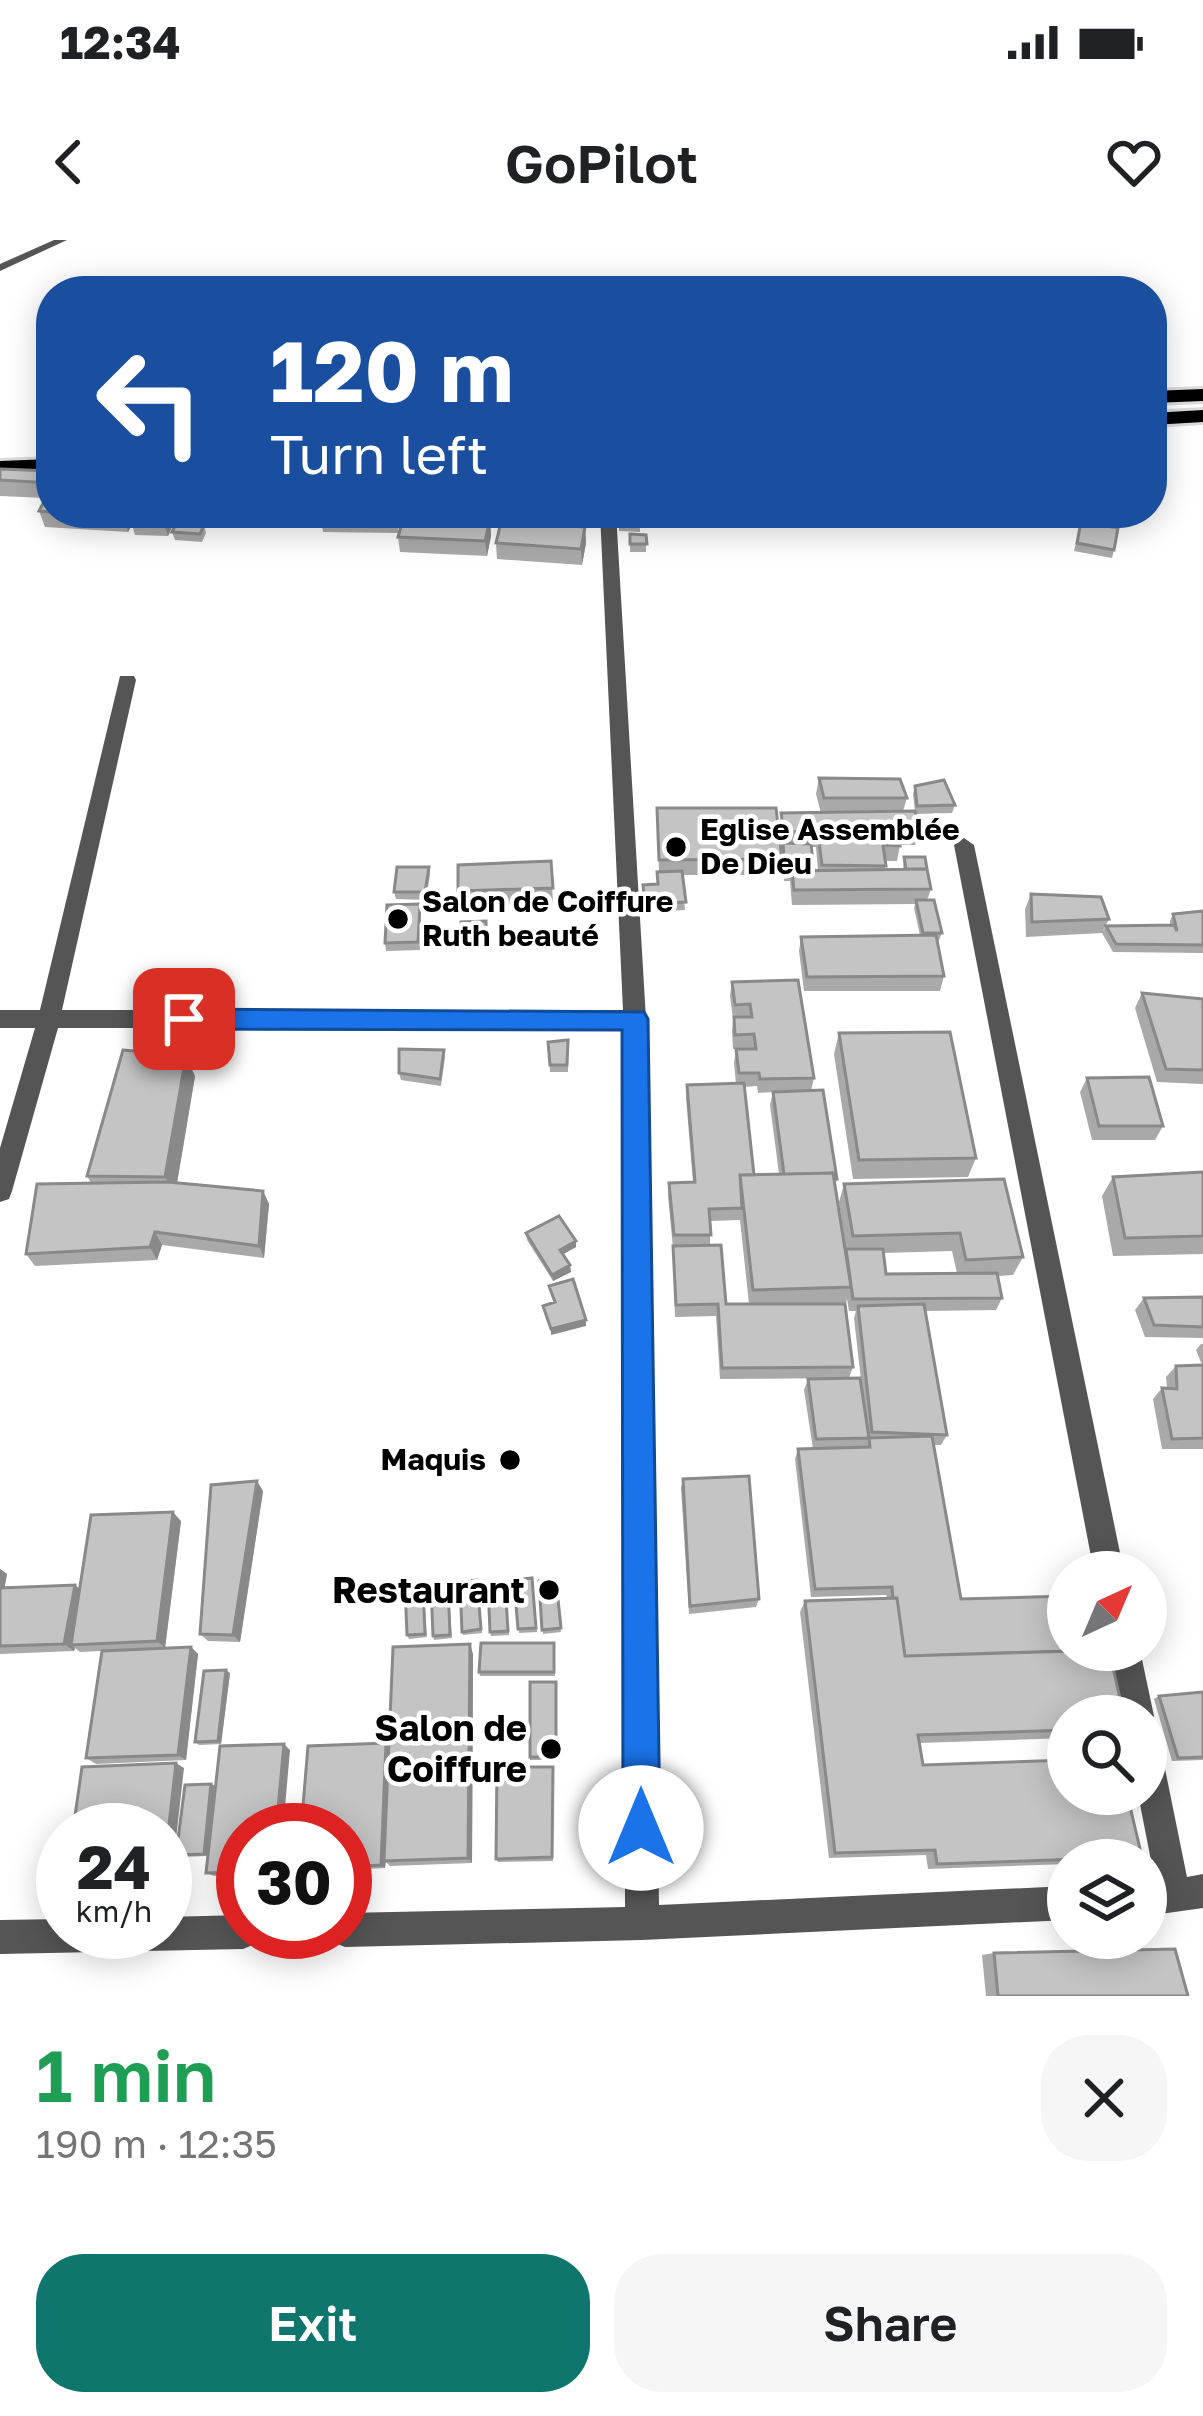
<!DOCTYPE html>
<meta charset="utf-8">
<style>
body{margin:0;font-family:"Golos Text",sans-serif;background:#f6f6f6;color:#202124;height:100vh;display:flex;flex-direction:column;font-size:45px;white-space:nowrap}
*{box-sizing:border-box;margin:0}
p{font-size:39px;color:#757577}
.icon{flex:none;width:66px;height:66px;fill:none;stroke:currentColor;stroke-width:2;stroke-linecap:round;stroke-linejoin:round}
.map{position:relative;height:1756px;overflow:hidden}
.side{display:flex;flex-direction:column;background:#fff;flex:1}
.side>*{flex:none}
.banner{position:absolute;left:36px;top:36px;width:1131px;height:252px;border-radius:48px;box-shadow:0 6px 30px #0003;background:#1a4fa0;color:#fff;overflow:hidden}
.needle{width:78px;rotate:44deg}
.fabs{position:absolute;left:1047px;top:1311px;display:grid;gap:24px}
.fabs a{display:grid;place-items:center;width:120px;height:120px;border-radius:50%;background:#fff;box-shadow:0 6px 30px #0003;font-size:60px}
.speed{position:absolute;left:36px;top:1563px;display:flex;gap:24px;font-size:60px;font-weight:700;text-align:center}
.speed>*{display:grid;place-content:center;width:156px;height:156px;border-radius:50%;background:#fff;box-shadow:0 6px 30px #0003;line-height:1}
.speed small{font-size:30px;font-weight:400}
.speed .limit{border:18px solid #d22;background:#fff;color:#111}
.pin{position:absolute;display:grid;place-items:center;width:102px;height:102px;color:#fff;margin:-51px;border-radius:24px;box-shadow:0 6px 18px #0006}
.me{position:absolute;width:132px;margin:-66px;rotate:0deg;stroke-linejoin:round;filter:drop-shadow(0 0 9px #0008)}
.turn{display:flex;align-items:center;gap:42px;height:252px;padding:0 36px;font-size:54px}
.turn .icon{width:156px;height:156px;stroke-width:2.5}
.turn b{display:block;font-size:84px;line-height:102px}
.round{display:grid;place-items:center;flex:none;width:126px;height:126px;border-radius:48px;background:#f6f6f6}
.overview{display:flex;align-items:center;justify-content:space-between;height:204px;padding:0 36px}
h1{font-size:72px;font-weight:600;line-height:90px;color:#1e9e55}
.primary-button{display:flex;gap:24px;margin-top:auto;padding:24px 36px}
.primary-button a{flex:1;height:138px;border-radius:48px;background:#0f766e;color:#fff;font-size:48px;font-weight:600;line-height:138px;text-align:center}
.primary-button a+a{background:#f6f6f6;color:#202124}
.status{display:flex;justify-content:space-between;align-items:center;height:84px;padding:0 60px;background:#fff;direction:ltr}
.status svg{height:33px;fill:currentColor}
header{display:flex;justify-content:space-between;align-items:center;height:156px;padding:0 36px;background:#fff;font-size:54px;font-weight:600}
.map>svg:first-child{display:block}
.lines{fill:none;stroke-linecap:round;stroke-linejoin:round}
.primary-casing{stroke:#dbdbdb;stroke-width:6}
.service{fill:#555;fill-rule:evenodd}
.minor{fill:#555;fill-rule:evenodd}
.primary{fill:#000;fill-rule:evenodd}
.wall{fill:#a9a9a9;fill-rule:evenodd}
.shaded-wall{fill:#898989}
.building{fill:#c4c4c4;stroke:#898989;stroke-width:3}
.route{fill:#1a73e8;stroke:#114b97;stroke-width:3}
.poi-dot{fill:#000;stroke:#fff;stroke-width:4.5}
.labels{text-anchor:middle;stroke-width:9;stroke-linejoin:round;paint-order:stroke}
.poi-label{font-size:30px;font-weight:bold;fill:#000;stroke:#fff;text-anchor:start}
.near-poi-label{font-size:36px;font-weight:bold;fill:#000;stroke:#fff;text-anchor:end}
</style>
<div class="status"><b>12:34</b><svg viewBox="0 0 49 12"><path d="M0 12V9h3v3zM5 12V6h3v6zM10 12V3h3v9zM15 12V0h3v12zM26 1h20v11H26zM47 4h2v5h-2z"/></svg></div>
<header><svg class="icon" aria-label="back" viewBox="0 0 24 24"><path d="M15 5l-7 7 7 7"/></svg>GoPilot<svg class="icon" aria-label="heart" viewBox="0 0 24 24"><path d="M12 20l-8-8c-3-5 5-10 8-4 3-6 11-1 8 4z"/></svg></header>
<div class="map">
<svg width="1203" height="1756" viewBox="0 0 1203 1756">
<rect width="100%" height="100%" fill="#fff"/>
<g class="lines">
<g class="primary-casing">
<path id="primary" d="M1203,149V161L1152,163V151Z
M1203,170V182L1152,185V173Z
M51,219V231L0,233V221Z"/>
</g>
<path class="service" d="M54,0H67L0,31V24Z"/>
<path class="minor" d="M600,273H616L646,779L659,1665L1068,1646V1680L642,1700L345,1707L333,1702L329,1692H345V1673L625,1667L624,788H58L12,951L9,959L0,962V908L35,788H0V770H40L120,436H134L136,440L62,770H623Z
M964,598L974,605L1124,1332H1094L954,605Z
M1110,1410H1140L1154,1476L1149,1487L1146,1488V1476H1122Z
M1146,1498L1157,1503L1162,1514L1187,1637L1203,1634V1668L1146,1676V1642L1155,1641L1138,1554H1146Z
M243,1675V1692H260L255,1704L243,1709L0,1714V1680L63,1679V1692H165V1677Z"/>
<use href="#primary" class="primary"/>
</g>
<path class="wall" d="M51,224V273H178L168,296L135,295L132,285L128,292L45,287L39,271L46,258L0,256V229L38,230Z
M336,273H414V276L490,280L491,296L487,316L400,312L398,297L402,284L399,283L398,293L323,292L322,284L337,276Z
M640,273V292L619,291V283Z
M1081,282L1114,310L1112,318L1074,311Z
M204,285L206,293L202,302L175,300L172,292Z
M585,287L586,303L582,325L497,319L496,303Z
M630,294L646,295V312H630Z
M819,538L907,558L903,571L915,572L913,554L915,546L955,565L952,573L915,574L919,590L915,605H900L897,621H885V630H903L904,617L931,649L927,660L942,693L939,700H937L944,736L940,751H804L799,711L801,697L920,695L914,668L915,664L792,665L790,641H784L782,608L780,635H682L685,670L645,672L643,645L657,644V632H659L657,568L779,588L781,573H821L816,554ZM811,607H816L818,631H814Z
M551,621L553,663L460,666L458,651Z
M429,627L430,635L426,660L396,659L394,652Z
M1031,654L1109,679L1102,693L1026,697L1025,669Z
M421,671L420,710L386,711L385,703Z
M1203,671V713L1113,712L1102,693L1106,686L1170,685V681L1173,674Z
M486,681L487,704H461L460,697Z
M732,742L814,838L811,851L837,939L835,945L846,1011L839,962L844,944L1023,1017L1013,1035L998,1036L1002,1058L996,1070L926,1071L947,1195L941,1205H933L961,1359L1068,1476V1498L919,1503L923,1525L1142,1617L1132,1620H1068V1624L928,1629L926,1615L829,1618L800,1372L805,1361L887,1358L886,1355L811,1357L795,1219L798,1209H813L804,1150L808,1139L862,1149L854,1078L856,1071H849L847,1059L846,1064L853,1127L849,1138L720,1139L716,1076L675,1077L673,1008L668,956L669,943L693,942L686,858L687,845L736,844L734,823L736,809L752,808L733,809L732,791L733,779L730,756ZM757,846L758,853L773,852L770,865L779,934L754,935L745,847ZM740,980L749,1064H726L710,1005V981ZM952,1011L957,1033L886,1034L883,1013Z
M1142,753L1203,759V844L1157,842L1135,768Z
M839,793L976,918L968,937L853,939L834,814Z
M568,800V832H550L548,802Z
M444,810L445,817L441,846L401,840L399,833Z
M195,836L177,943L263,951L269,964L264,1018L162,1005L157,1020L35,1026L26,1014L91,943L87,936Z
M1087,838L1163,886L1155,900H1092L1080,852Z
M1203,932V1014L1113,1016L1102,956L1113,937Z
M526,993L576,1001V1007L563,1014L571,1032L553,1041L527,1000Z
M1203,1057V1098L1145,1097L1135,1070L1144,1058Z
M1201,1104H1203V1209H1162L1153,1159L1162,1148H1167L1166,1137L1176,1126L1202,1125L1196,1110Z
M683,1239L759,1359L756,1367L689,1374L681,1248Z
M263,1251L240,1402L208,1401L200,1394Z
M181,1281L165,1408L80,1412L75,1408L74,1411L0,1414V1329L7,1334L4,1348L75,1345L79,1349Z
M532,1338L537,1392L519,1393L514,1340Z
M556,1340L561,1392L543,1394L539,1341Z
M505,1342L509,1395L491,1396L490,1392Z
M423,1344L427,1397L409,1399L407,1395Z
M448,1344L452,1398L434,1400L433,1396Z
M478,1344L482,1393L463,1395L462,1392Z
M554,1403L555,1436H480L479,1432Z
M191,1407L198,1414L186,1520L96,1524L86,1518Z
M473,1414L472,1623L390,1626L386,1622L385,1628L345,1630V1590L386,1503L389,1507Z
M230,1433L221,1504L199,1505L195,1502Z
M556,1442V1520H530V1517Z
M1203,1452V1520L1172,1521L1154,1459L1159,1456Z
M290,1510L243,1590V1635L214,1636L206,1633L207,1616L181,1617L176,1615L211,1544L215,1546Z
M554,1532L553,1621L498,1622L496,1619Z
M994,1713L1188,1756H986L982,1715Z"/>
<path class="shaded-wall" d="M125,273H137L130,279L132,285L128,292L123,276Z
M166,273H178L168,296L163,280Z
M490,280L491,296L487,316L485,301Z
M585,287L586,303L582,325L581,309Z
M186,816L195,836L175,955L165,937Z
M263,951L269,964L264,1018L259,1006Z
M155,992L162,1005L157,1020L150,1007Z
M576,1001V1007L560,1016V1010Z
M570,1025L571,1032L553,1041L552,1035Z
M586,1080V1086L551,1095V1089Z
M257,1241L263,1251L240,1402L233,1395Z
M173,1272L181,1281L165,1408L157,1401Z
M0,1329L7,1334L3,1357L0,1355Z
M75,1345L85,1353L71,1405L75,1408L74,1411L64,1404Z
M470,1404L473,1414L472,1623L468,1618Z
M191,1407L198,1414L186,1520L178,1515Z
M226,1430L230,1433L221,1504L218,1501Z
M386,1503L390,1509L385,1628L381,1625Z
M284,1504L290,1510L283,1590H276Z
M176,1523L184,1528L173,1626L165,1623Z
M211,1544L215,1546L208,1616L204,1614Z"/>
<path class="building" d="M306,46V51H207Z
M42,224H51V231L38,230Z
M0,229L51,231V243L0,240Z
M48,254H51V272L39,271Z
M65,273H125L123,276Z
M133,273H166L163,280L130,279Z
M620,273H640V284L619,283Z
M323,276L398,277L396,285L322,284Z
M404,276L490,280L485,301L398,297Z
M501,282L585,287L581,309L496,303Z
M1081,282L1118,288L1114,310L1077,303Z
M176,284L204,285L200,294L172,292Z
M630,294L646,295L647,304H630Z
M819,538L900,539L907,558H824Z
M944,540L955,565L917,566L915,546Z
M657,568H776L782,619L659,620Z
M915,571L919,590L784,592L781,573Z
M818,594L898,595L900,606L883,605L886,626L822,625Z
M783,603L811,604L814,631H792V634H785Z
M904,617H925L927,629H906Z
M551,621L553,648L458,651V625Z
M397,627H429L425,652H394Z
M927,629L931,649L794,650L792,631Z
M682,631L686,662L645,664L643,645L658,644L657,632Z
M1031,654L1101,657L1109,679L1032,682Z
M916,660H934L942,693H923Z
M420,664L418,702L385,703L387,665Z
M1203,671V705L1116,704L1106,686L1174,685L1177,691L1173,674Z
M486,681V696L460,697L461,682Z
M936,695L944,736L807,737L801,697Z
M798,740L814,838L760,839L759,833H739L736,809H756L754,794L735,795L734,777H752L750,764L735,765L732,742Z
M1142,753L1203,759V830L1166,829Z
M950,792L976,918L859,920L839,793Z
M568,800L567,825H550L548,802Z
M399,809L444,810L440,839L399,833Z
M123,810L186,816L165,937L87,936Z
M1149,837L1163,886H1099L1087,838Z
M744,843L754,935H740L742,968L709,969L711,995H674L669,943L695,942L687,845Z
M823,850L837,939H834L833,933L784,934L773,852Z
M1203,932V996L1125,998L1113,937Z
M833,933L851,1047L753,1050L740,935Z
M1004,939L1023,1017L966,1020L960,993L853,996L844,944Z
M168,942L263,951L259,1006L155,992L150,1007L26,1014L37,944Z
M559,976L576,1001L560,1010L570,1025L552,1035L526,993Z
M721,1005L726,1064H845L853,1127L722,1128L718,1064L676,1065L673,1006Z
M846,1009H883L886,1034L997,1033L1002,1058L853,1059Z
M573,1039L586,1080L551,1089L543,1066L555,1062L549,1046Z
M1203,1057V1087L1154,1085L1144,1058Z
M924,1064L947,1195L872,1192L858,1066Z
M1203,1125V1198L1172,1199L1162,1148L1177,1149L1176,1126Z
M860,1138L869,1198L932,1196L961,1359L1068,1356V1410H1091L905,1416L897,1358H893L892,1347L815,1349L798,1209L870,1207L869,1198L816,1199L808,1139Z
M749,1236L759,1359L690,1366L683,1239Z
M257,1241L233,1395L200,1394L211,1245Z
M173,1272L157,1401L71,1405L91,1275Z
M532,1338L536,1388L518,1389L514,1340Z
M477,1340L481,1389L462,1392L460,1342Z
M556,1340L561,1388L542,1390L539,1341Z
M505,1342L508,1391L490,1392L488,1343Z
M423,1344L425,1394L407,1395L405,1346Z
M448,1344L450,1395L433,1396L431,1346Z
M75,1345L64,1404L0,1406V1348Z
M897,1358L905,1416L1109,1410L1124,1476H1068V1490L918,1495L923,1525L1068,1520V1554H1127L1142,1617L937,1624L935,1610L835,1613L805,1361Z
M481,1403H554V1432H479Z
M470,1404L468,1618L384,1621L393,1407Z
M191,1407L178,1515L86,1518L102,1411Z
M226,1430L218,1501L195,1502L204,1431Z
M530,1442H556V1517H530Z
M1203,1452V1517L1178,1518L1159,1456Z
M386,1503L381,1625L345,1627V1590H301L308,1506Z
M284,1504L276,1590H243V1632L206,1633L220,1506Z
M176,1523L165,1620V1590H73L82,1527Z
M497,1527H553L552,1617L496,1619Z
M211,1544L204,1614L176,1615L185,1545Z
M1175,1709L1188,1756H998L994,1713Z"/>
<path class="route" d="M184,769L644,772L648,779L660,1588L654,1601L641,1606L628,1601L623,1588L622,790L184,789L171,779Z"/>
<g class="poi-dot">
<circle cx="676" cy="607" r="12"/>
<circle cx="398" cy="679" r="12"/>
<circle cx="510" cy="1220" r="12"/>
<circle cx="549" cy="1350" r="12"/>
<circle cx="551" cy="1509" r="12"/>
</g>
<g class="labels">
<g class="poi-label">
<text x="700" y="600">Eglise Assemblée<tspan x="700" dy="34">De Dieu</tspan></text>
<text x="422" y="672">Salon de Coiffure<tspan x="422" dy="34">Ruth beauté</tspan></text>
<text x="486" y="1230" text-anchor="end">Maquis</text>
</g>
<g class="near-poi-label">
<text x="525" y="1363">Restaurant</text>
<text x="527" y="1501">Salon de<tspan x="527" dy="41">Coiffure</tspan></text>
</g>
</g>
</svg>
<div class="fabs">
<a><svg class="needle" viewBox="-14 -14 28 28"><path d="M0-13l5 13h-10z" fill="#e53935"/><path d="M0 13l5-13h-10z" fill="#757577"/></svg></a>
<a><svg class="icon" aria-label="search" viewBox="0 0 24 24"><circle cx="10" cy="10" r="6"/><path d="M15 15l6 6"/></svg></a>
<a><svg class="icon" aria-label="layers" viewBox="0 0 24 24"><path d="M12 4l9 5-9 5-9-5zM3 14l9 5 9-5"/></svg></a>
</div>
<div class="speed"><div>24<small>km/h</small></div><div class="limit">30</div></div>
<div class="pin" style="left:184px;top:779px;background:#d93025"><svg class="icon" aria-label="arrive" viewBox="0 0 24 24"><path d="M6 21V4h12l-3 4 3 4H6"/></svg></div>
<svg class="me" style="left:641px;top:1588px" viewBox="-20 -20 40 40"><circle r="19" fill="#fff"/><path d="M0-13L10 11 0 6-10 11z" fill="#1a73e8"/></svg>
<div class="banner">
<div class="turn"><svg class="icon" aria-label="left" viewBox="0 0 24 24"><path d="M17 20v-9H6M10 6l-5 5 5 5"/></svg><div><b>120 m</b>Turn left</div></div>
</div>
</div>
<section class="side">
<div class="overview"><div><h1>1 min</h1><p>190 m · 12:35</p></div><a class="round"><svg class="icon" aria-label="close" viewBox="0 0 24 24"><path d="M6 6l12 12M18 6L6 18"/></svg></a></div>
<div class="primary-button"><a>Exit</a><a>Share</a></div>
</section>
